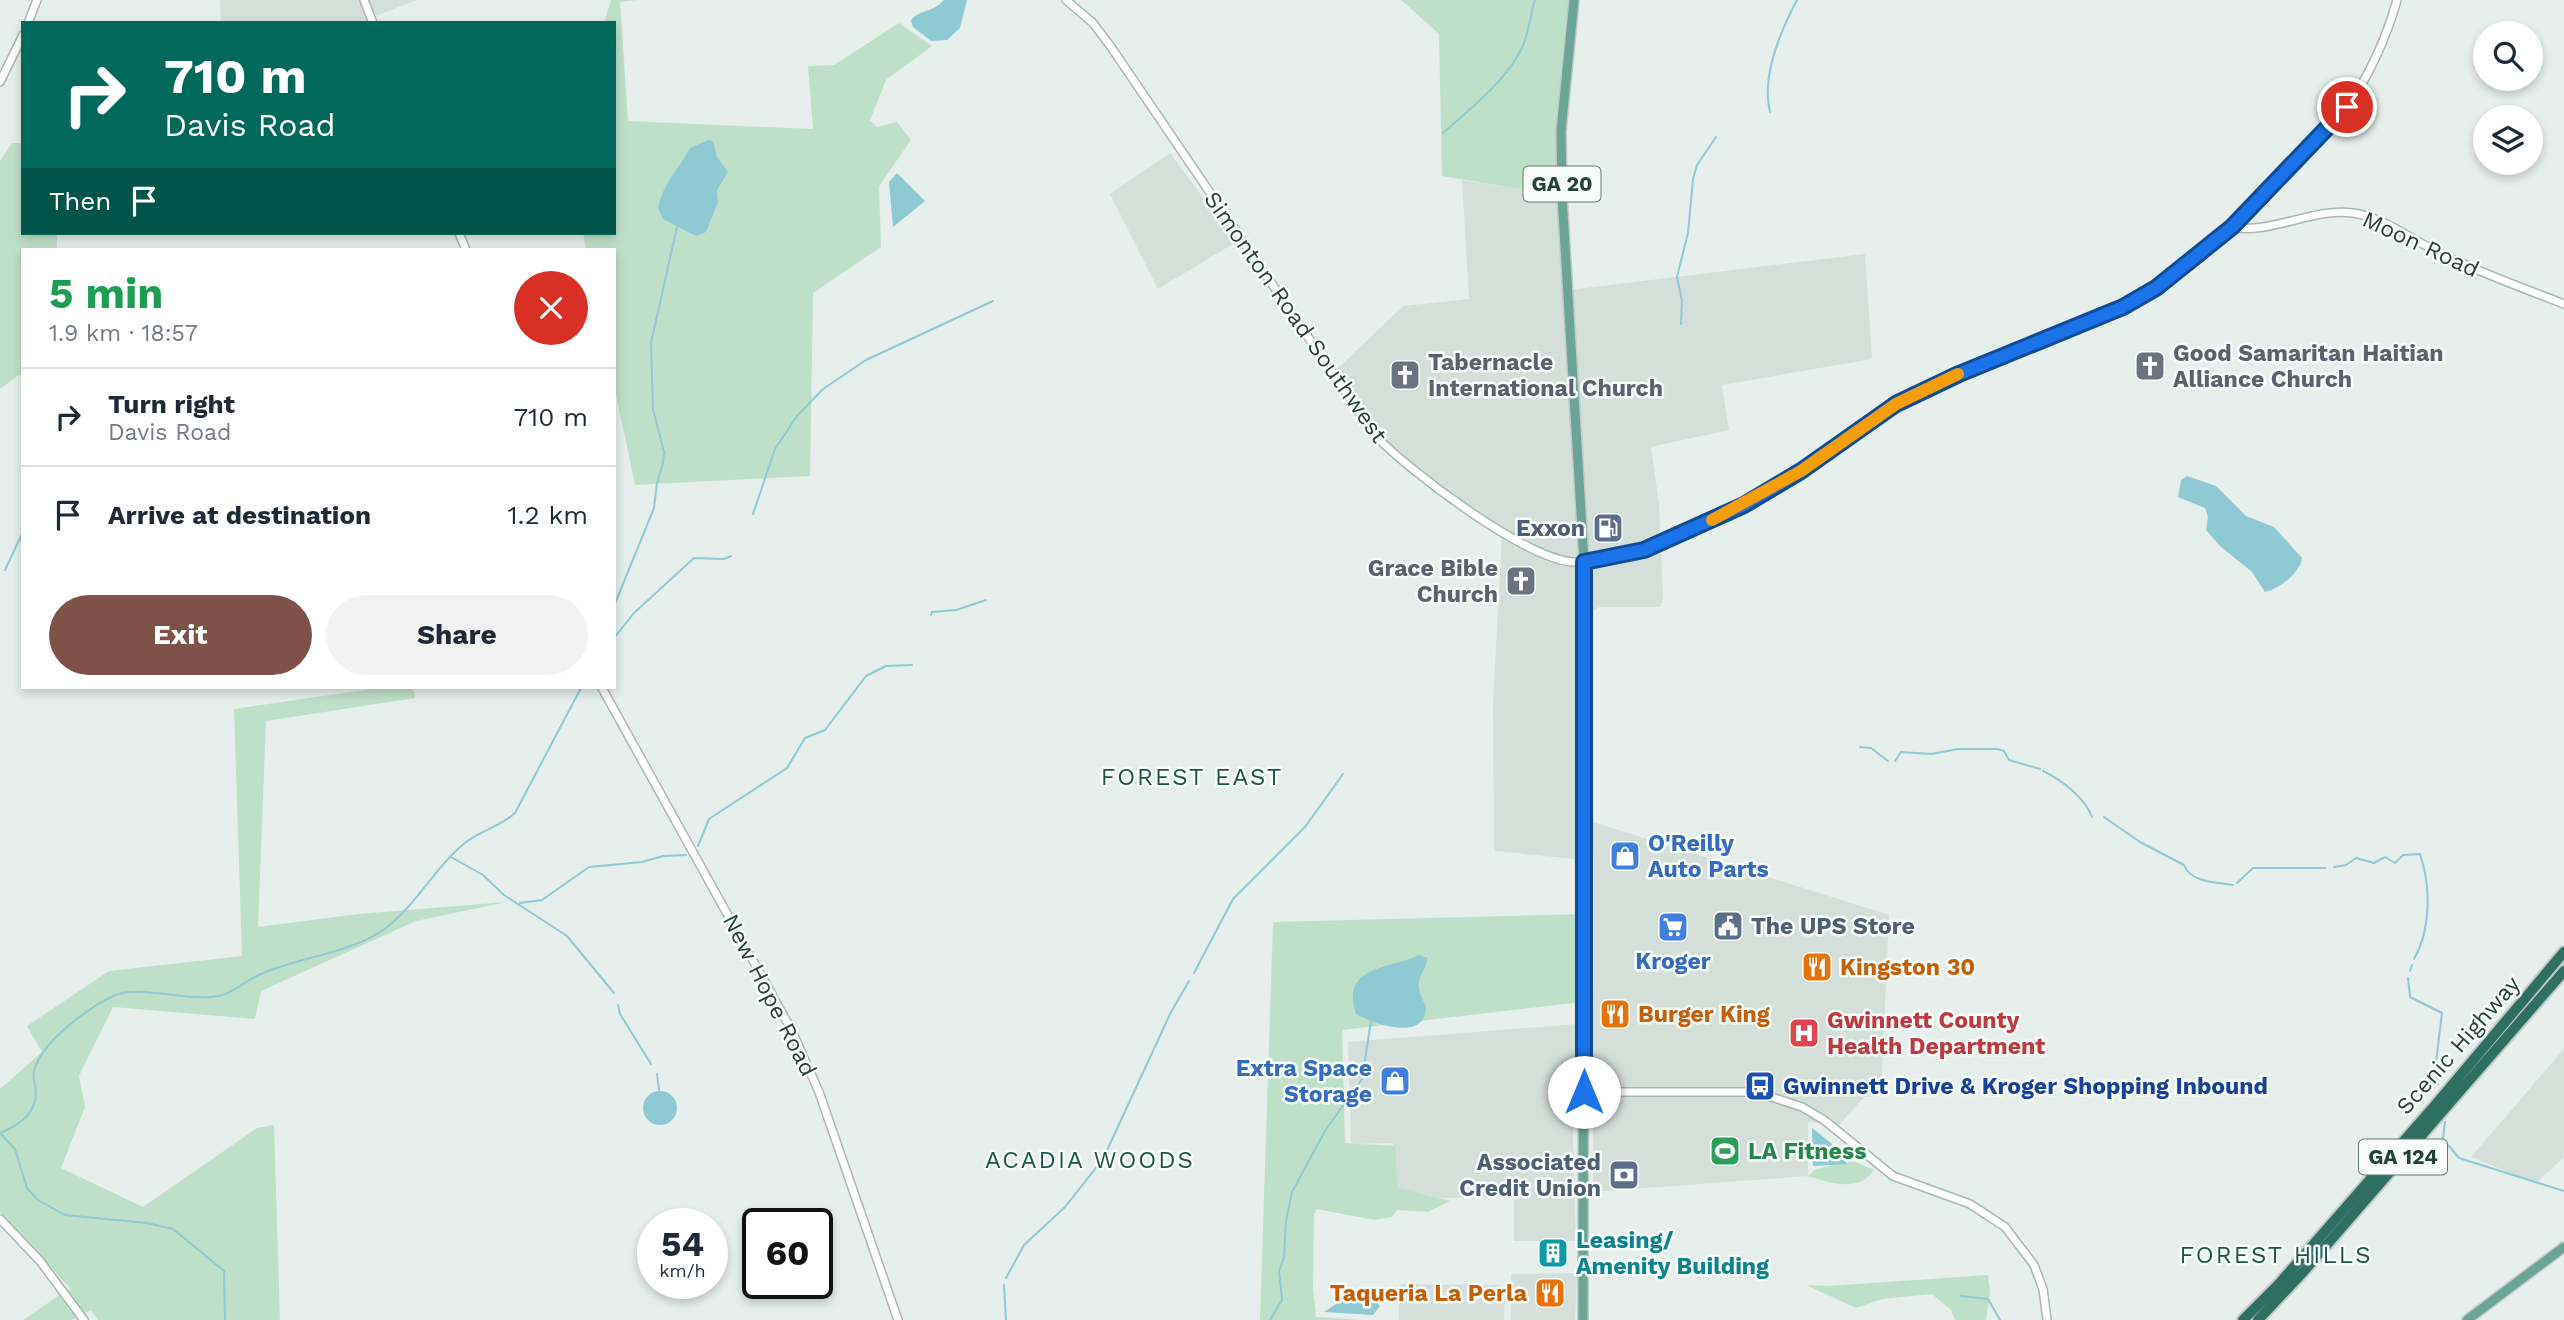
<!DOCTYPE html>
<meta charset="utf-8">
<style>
body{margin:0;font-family:"Work Sans",sans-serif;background:#f2f2f3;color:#1f2937;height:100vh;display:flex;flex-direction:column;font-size:26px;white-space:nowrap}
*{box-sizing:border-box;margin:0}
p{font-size:23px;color:#747a83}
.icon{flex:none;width:38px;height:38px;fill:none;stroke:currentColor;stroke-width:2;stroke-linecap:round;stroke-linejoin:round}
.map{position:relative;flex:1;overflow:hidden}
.side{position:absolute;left:21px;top:248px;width:595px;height:441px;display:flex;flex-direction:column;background:#fff;border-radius:0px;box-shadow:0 4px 10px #0003}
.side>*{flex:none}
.top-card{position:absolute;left:21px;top:21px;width:595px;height:214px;border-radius:0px;box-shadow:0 4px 10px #0003;background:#00695c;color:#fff;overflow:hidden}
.fabs{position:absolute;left:2473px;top:21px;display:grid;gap:14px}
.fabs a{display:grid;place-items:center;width:70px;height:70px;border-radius:50%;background:#fff;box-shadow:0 4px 10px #0003;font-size:35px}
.speed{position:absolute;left:637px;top:1208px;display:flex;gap:14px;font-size:35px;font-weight:700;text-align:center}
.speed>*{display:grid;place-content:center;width:91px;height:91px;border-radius:50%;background:#fff;box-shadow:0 4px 10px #0003;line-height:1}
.speed small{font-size:18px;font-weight:400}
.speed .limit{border:4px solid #111;border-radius:10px;background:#fff;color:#111}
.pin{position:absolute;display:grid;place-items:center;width:60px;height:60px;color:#fff;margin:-30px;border:4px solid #fff;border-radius:50%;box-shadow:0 2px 7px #0007}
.me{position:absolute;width:77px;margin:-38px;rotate:0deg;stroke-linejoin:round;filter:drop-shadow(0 0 5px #0008)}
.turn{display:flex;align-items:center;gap:24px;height:147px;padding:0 28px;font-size:32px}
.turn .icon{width:91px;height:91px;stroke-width:2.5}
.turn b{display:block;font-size:49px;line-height:60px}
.then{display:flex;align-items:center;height:66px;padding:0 28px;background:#0003;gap:14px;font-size:26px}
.round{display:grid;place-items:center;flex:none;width:74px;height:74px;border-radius:37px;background:#f2f2f3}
.head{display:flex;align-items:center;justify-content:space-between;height:119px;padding:0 28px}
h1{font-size:42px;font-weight:700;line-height:52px;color:#1e9e55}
.cta{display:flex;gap:14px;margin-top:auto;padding:14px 28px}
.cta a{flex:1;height:80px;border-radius:42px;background:#7f5249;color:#fff;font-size:28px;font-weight:700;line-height:80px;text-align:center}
.cta a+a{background:#f2f2f3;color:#1f2937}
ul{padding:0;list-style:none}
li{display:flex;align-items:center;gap:21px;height:98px;padding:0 28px;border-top:2px solid #e0e1e3}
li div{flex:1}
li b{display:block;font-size:26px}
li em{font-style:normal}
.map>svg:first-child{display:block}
.built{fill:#d4dfda}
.green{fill:#bfe0c8}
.water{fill:#8ec9d4}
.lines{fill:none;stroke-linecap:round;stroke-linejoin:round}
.stream{stroke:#8ec9d4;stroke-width:2}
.minor-casing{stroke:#a8b8b2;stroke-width:10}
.major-casing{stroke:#c2cac8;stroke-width:12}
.highway-casing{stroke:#c2cac8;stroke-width:14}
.minor{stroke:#fff;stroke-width:7}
.major{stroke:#6aa596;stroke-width:9}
.highway{stroke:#2f6f62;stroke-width:10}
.route-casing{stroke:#114b97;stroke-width:18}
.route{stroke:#1a73e8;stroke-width:12}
.slow{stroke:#f59e0b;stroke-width:12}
.labels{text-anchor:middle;stroke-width:5;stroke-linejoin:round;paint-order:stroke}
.shield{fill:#f7fbf9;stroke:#637a73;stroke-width:2}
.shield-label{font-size:21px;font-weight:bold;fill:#24423a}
.street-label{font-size:23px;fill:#24423a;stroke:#f7fbf9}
.worship-label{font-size:23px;font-weight:bold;fill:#5b616d;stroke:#f7fbf9;text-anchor:start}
.service-label{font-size:23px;font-weight:bold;fill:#4e5e75;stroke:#f7fbf9;text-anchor:end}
.shop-label{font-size:23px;font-weight:bold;fill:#366cbe;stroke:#f7fbf9;text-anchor:start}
.food-label{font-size:23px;font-weight:bold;fill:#c56008;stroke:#f7fbf9;text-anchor:start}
.health-label{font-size:23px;font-weight:bold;fill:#be3a42;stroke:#f7fbf9;text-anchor:start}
.transit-label{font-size:23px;font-weight:bold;fill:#164399;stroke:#f7fbf9;text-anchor:start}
.leisure-label{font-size:23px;font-weight:bold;fill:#27864d;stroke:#f7fbf9;text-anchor:start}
.culture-label{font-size:23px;font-weight:bold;fill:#0d838f;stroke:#f7fbf9;text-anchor:start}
.neighbourhood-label{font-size:24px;letter-spacing:2px;fill:#1f5548;stroke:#f7fbf9}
</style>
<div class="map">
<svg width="2564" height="1320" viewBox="0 0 2564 1320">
<rect width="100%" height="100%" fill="#e6efeb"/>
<path class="built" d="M220,0H417L373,17L374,23H221Z
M1170,153L1236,242L1158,289L1110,194Z
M1462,180L1562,196L1569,290L1865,254L1872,359L1722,385L1729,430L1651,447L1659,504L1663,598L1660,607H1599L1587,615L1576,718L1587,860L1494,851L1493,702L1502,536L1376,445L1330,376L1403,306L1469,299Z
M1590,821L1889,915L1881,1096L1864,1097L1839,1125L1808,1122V1176L1593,1192L1594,862Z
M1577,1024L1573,1138L1576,1241H1514V1197L1394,1199L1393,1143L1351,1144L1348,1042Z
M2564,1049V1157L2536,1183L2471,1157Z
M1577,1273L1575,1320H1511V1274Z
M1402,1284L1501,1285L1505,1289L1504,1320H1399L1398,1289Z"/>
<path class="green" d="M611,0H638L620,2L628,121L813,129L808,66L834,65L899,23L932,46L886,80L870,120L877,127L897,122L911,140L879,186L881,247L813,293L810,476L635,485L614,385V250H586L583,233H614V23H604Z
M1401,0H1573L1558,140L1562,196L1442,176L1439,34Z
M12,143H23V233H57V250H23V372L0,389V161Z
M379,688H413L415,698L266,721L258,927L358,914L507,902L416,921L261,991L255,1019L113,1007L79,1076L85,1107L61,1168L143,1207L257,1128L274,1125L280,1320H98L91,1310L72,1320H23L70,1288L0,1212V1089L42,1052L27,1026L109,971L242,956L234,709Z
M1584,914L1582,1002L1342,1030L1345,1143L1395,1146L1398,1188L1450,1201L1428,1212L1397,1210L1392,1217L1374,1220L1317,1209L1314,1214L1313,1287L1316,1317L1363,1320H1260L1273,922Z
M1853,1161L1874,1170C1859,1193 1830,1183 1808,1176L1816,1169Z
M1988,1275L1990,1291L1986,1320H1955L1951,1310L1932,1294L1882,1299L1856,1308L1806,1285L1828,1286Z"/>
<path class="water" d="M944,0H967L960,28L947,40L931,41L913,27L911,20C921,9 932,13 944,0Z
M708,140L713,141L717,157L728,172L717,190L718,202L706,232L696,236L663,219L658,208C663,183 679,169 690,148Z
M897,173L925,201L893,227L889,182Z
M2187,476L2216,486L2246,516L2274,527L2302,558C2300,573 2279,589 2265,592L2252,572L2220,546L2206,530L2208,517L2205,508L2178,497L2181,480Z
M1419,955L1428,958C1421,981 1412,981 1426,1006C1427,1043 1373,1024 1356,1014C1340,965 1391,969 1419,955Z
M643 1108a17 17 0 1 1 34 0a17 17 0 1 1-34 0Z
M1812,1128L1831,1143L1847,1164L1813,1166Z
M1372,1297L1380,1306L1373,1315L1324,1312L1345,1298Z"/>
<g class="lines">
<path class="stream" d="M1770,112C1761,76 1780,32 1797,0
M1443,133C1470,109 1506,81 1522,48C1529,32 1530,16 1535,0
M1681,324L1682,301L1677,277L1688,233L1693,179L1697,165L1716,137
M753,514L775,449L797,416L823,389L866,360L993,301
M5,570L23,532
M614,606L654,508L657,483L663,463L664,452L653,409L651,343L677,227
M931,615L932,612L956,610L986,600
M614,638L634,613L694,558L724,559L731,556
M1860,747L1871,748L1888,761
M1895,761L1901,752L1931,754L1958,749H1998L2004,751L2009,760L2040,769
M2043,771C2062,780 2085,798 2092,817
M2104,817L2140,842L2184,865C2191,883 2216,882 2233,885
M698,846L709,819L787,768L805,738L825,730L866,676L886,666L912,665
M451,857L483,875L504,895L567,936L614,993
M2334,867L2346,865L2356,858L2374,863L2385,857L2395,863L2403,855L2420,854C2431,886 2431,930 2414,959
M2237,883L2253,868H2325
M520,903L542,900L589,867L642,862L663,856L686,855
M2410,971L2412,965
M1194,973L1233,899L1305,827L1343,774
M2408,978L2410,997L2442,1013L2436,1062L2438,1085
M618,1005L620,1014L651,1064
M657,1074L659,1090
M2445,1122L2443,1139L2459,1158L2564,1191
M1006,1278L1024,1245L1065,1207L1103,1159L1171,1012L1189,981
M1004,1285L1006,1320
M1961,1296L1988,1299L2000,1320
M225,1320L224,1271L173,1229L147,1223L65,1215L38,1200L27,1188L15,1149L0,1133C18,1126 36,1114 36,1092C36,1086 32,1079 34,1071C42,1041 87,1009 113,996C137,984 187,1002 219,996C235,992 246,980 261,974C301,956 350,954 386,928C417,904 435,867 465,843C481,830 500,827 515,813L581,688
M1270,1320L1282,1300L1279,1271L1284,1257L1286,1221L1292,1192L1325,1131L1362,1079L1371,1021"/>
<g class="minor-casing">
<path id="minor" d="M364,0L373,23
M1066,0L1093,23L1111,47L1374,434C1406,469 1530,563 1576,562C1644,562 1748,508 1804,468C1835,447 1865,421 1899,403C1970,365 2048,341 2122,307C2188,276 2238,221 2288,169C2307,150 2330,131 2346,109C2369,76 2386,39 2397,0
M28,23L37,0
M0,82L23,35
M2232,227C2269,235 2315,207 2353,213C2383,217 2409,238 2436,251C2477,272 2521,287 2564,304
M459,233L466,250
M602,688L792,1031L819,1092L898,1320
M1585,1061L1598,1083L1611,1090
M1584,1092H1756L1802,1107L1824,1120L1893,1176L1970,1204L2005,1227L2034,1265L2043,1289L2047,1320
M1584,1120L1603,1092
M0,1219L40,1261L84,1320"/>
</g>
<g class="major-casing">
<path id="major" d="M1574,0L1561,131L1562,196L1584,562L1583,1320
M2467,1320L2564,1247"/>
</g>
<g class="highway-casing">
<path id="highway" d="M2243,1320L2278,1285L2437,1103L2564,952
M2258,1320L2304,1271L2564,971"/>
</g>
<use href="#minor" class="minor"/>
<use href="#major" class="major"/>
<use href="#highway" class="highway"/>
</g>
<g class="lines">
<g class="route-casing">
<path id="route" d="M1584,1092V562L1644,550L1744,505L1801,471L1896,404L1959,374L2123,307L2156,288L2232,227L2347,107"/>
</g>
<use href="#route" class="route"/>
<path class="slow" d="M1712,520L1801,471L1896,404L1958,374"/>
</g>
<defs>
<g id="church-square" transform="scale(1.575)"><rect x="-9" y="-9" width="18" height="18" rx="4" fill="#6b7280" stroke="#f7fbf9"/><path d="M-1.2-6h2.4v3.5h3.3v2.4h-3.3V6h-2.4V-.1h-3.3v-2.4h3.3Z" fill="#fff"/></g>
<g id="fuel-square" transform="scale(1.575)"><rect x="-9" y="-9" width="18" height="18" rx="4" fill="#5c6f8a" stroke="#f7fbf9"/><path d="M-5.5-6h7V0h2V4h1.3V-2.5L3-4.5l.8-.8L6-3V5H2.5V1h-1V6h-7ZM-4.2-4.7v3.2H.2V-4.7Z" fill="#fff"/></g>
<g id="shop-square" transform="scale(1.575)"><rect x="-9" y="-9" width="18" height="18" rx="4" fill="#3f7fe0" stroke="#f7fbf9"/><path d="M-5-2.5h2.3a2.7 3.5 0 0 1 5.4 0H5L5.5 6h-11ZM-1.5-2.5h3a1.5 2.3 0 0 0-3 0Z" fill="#fff"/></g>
<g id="civic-square" transform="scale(1.575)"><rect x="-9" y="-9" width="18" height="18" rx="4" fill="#5c6f8a" stroke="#f7fbf9"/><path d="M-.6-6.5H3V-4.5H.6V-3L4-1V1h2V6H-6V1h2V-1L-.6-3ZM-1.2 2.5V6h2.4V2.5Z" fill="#fff"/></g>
<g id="supermarket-square" transform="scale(1.575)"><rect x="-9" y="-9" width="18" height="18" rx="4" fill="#3f7fe0" stroke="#f7fbf9"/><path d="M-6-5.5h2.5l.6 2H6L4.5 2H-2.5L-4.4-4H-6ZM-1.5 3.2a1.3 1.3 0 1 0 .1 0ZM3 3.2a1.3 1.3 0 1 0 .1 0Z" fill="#fff"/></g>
<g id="restaurant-square" transform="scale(1.575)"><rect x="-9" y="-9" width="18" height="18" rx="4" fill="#e8710a" stroke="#f7fbf9"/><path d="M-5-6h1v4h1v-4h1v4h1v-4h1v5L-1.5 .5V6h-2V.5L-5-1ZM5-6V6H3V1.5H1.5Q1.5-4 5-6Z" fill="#fff"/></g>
<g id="hospital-square" transform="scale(1.575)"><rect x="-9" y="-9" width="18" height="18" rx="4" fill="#e0444e" stroke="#f7fbf9"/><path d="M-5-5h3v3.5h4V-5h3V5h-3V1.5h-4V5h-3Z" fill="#fff"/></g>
<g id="bus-square" transform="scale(1.575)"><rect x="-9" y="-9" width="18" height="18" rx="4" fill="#1a4fb4" stroke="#f7fbf9"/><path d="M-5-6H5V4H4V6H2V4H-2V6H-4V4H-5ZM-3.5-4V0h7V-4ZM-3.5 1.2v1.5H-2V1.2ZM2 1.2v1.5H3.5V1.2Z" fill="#fff"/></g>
<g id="stadium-square" transform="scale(1.575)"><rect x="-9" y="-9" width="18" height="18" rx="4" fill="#2e9e5b" stroke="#f7fbf9"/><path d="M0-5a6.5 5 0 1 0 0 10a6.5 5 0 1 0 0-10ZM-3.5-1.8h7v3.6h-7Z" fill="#fff"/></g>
<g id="bank-square" transform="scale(1.575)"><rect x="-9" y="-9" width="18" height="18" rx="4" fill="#5c6f8a" stroke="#f7fbf9"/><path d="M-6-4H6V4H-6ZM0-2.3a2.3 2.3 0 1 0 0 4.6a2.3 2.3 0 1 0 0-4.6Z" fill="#fff"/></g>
<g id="building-square" transform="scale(1.575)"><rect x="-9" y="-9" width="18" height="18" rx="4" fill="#0f9aa8" stroke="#f7fbf9"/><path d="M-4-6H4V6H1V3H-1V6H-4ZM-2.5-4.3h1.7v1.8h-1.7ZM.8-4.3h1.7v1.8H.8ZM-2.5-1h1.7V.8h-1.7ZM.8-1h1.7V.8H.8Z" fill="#fff"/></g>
</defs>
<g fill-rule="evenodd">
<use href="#church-square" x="2150" y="366"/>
<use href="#church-square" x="1405" y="375"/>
<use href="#fuel-square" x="1608" y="528"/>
<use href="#church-square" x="1521" y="581"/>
<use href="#shop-square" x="1625" y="856"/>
<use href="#civic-square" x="1728" y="926"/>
<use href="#supermarket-square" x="1673" y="927"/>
<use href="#restaurant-square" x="1817" y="967"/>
<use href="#restaurant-square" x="1615" y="1014"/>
<use href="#hospital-square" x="1804" y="1033"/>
<use href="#shop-square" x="1395" y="1081"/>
<use href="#bus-square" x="1760" y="1086"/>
<use href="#stadium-square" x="1725" y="1151"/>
<use href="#bank-square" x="1624" y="1175"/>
<use href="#building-square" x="1553" y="1253"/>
<use href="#restaurant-square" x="1550" y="1293"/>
</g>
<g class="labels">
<g class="shield">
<rect x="1523.5" y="166.5" width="77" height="35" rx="5"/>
<rect x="2359" y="1139.5" width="88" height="35" rx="5"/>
</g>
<g class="shield-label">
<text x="1562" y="191">GA 20</text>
<text x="2403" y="1164">GA 124</text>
</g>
<g class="street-label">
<text transform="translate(2421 244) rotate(25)" y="8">Moon Road</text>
<text transform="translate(1296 317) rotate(55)" y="8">Simonton Road Southwest</text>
<text transform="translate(770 995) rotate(63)" y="8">New Hope Road</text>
<text transform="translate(2458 1045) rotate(-49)" y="8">Scenic Highway</text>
</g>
<g class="worship-label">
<text x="2173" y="361">Good Samaritan Haitian<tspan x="2173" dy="26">Alliance Church</tspan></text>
<text x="1428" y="370">Tabernacle<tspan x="1428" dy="26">International Church</tspan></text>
<text x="1498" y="576" text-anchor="end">Grace Bible<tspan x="1498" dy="26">Church</tspan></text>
</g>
<g class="service-label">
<text x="1585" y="536">Exxon</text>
<text x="1751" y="934" text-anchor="start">The UPS Store</text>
<text x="1601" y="1170">Associated<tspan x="1601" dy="26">Credit Union</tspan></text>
</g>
<g class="shop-label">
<text x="1648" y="851">O'Reilly<tspan x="1648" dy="26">Auto Parts</tspan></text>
<text x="1673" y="969" text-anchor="middle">Kroger</text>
<text x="1372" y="1076" text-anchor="end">Extra Space<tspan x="1372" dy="26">Storage</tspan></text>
</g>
<g class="food-label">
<text x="1840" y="975">Kingston 30</text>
<text x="1638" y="1022">Burger King</text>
<text x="1527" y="1301" text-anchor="end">Taqueria La Perla</text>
</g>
<g class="health-label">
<text x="1827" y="1028">Gwinnett County<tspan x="1827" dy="26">Health Department</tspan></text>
</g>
<g class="transit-label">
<text x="1783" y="1094">Gwinnett Drive &amp; Kroger Shopping Inbound</text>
</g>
<g class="leisure-label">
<text x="1748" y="1159">LA Fitness</text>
</g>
<g class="culture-label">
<text x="1576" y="1248">Leasing/<tspan x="1576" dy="26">Amenity Building</tspan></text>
</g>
<g class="neighbourhood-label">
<text x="1192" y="785">FOREST EAST</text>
<text x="1090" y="1168">ACADIA WOODS</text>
<text x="2276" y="1263">FOREST HILLS</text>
</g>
</g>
</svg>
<div class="fabs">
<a><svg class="icon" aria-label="search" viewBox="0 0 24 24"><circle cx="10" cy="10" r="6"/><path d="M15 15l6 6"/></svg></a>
<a><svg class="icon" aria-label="layers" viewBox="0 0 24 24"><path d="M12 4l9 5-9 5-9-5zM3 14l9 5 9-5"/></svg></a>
</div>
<div class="speed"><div>54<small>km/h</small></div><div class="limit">60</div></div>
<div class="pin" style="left:2347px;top:107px;background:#d93025"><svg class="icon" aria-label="arrive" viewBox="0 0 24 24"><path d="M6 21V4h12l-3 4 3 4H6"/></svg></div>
<svg class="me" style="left:1584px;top:1092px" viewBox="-20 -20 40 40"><circle r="19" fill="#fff"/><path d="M0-13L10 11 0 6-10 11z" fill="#1a73e8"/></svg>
<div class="top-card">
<div class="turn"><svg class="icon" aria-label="right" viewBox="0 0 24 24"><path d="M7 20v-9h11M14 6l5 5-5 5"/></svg><div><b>710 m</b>Davis Road</div></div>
<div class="then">Then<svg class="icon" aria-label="arrive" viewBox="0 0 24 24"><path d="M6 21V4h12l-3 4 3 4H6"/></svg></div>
</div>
<section class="side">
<div class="head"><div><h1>5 min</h1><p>1.9 km · 18:57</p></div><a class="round" style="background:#d93025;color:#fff"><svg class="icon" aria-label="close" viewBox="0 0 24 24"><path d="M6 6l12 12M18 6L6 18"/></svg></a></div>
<ul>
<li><svg class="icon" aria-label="right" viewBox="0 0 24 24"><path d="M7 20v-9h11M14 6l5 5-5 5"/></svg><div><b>Turn right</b><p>Davis Road</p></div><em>710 m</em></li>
<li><svg class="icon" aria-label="arrive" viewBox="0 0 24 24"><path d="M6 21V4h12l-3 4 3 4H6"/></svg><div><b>Arrive at destination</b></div><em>1.2 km</em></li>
</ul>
<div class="cta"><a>Exit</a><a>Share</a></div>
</section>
</div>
